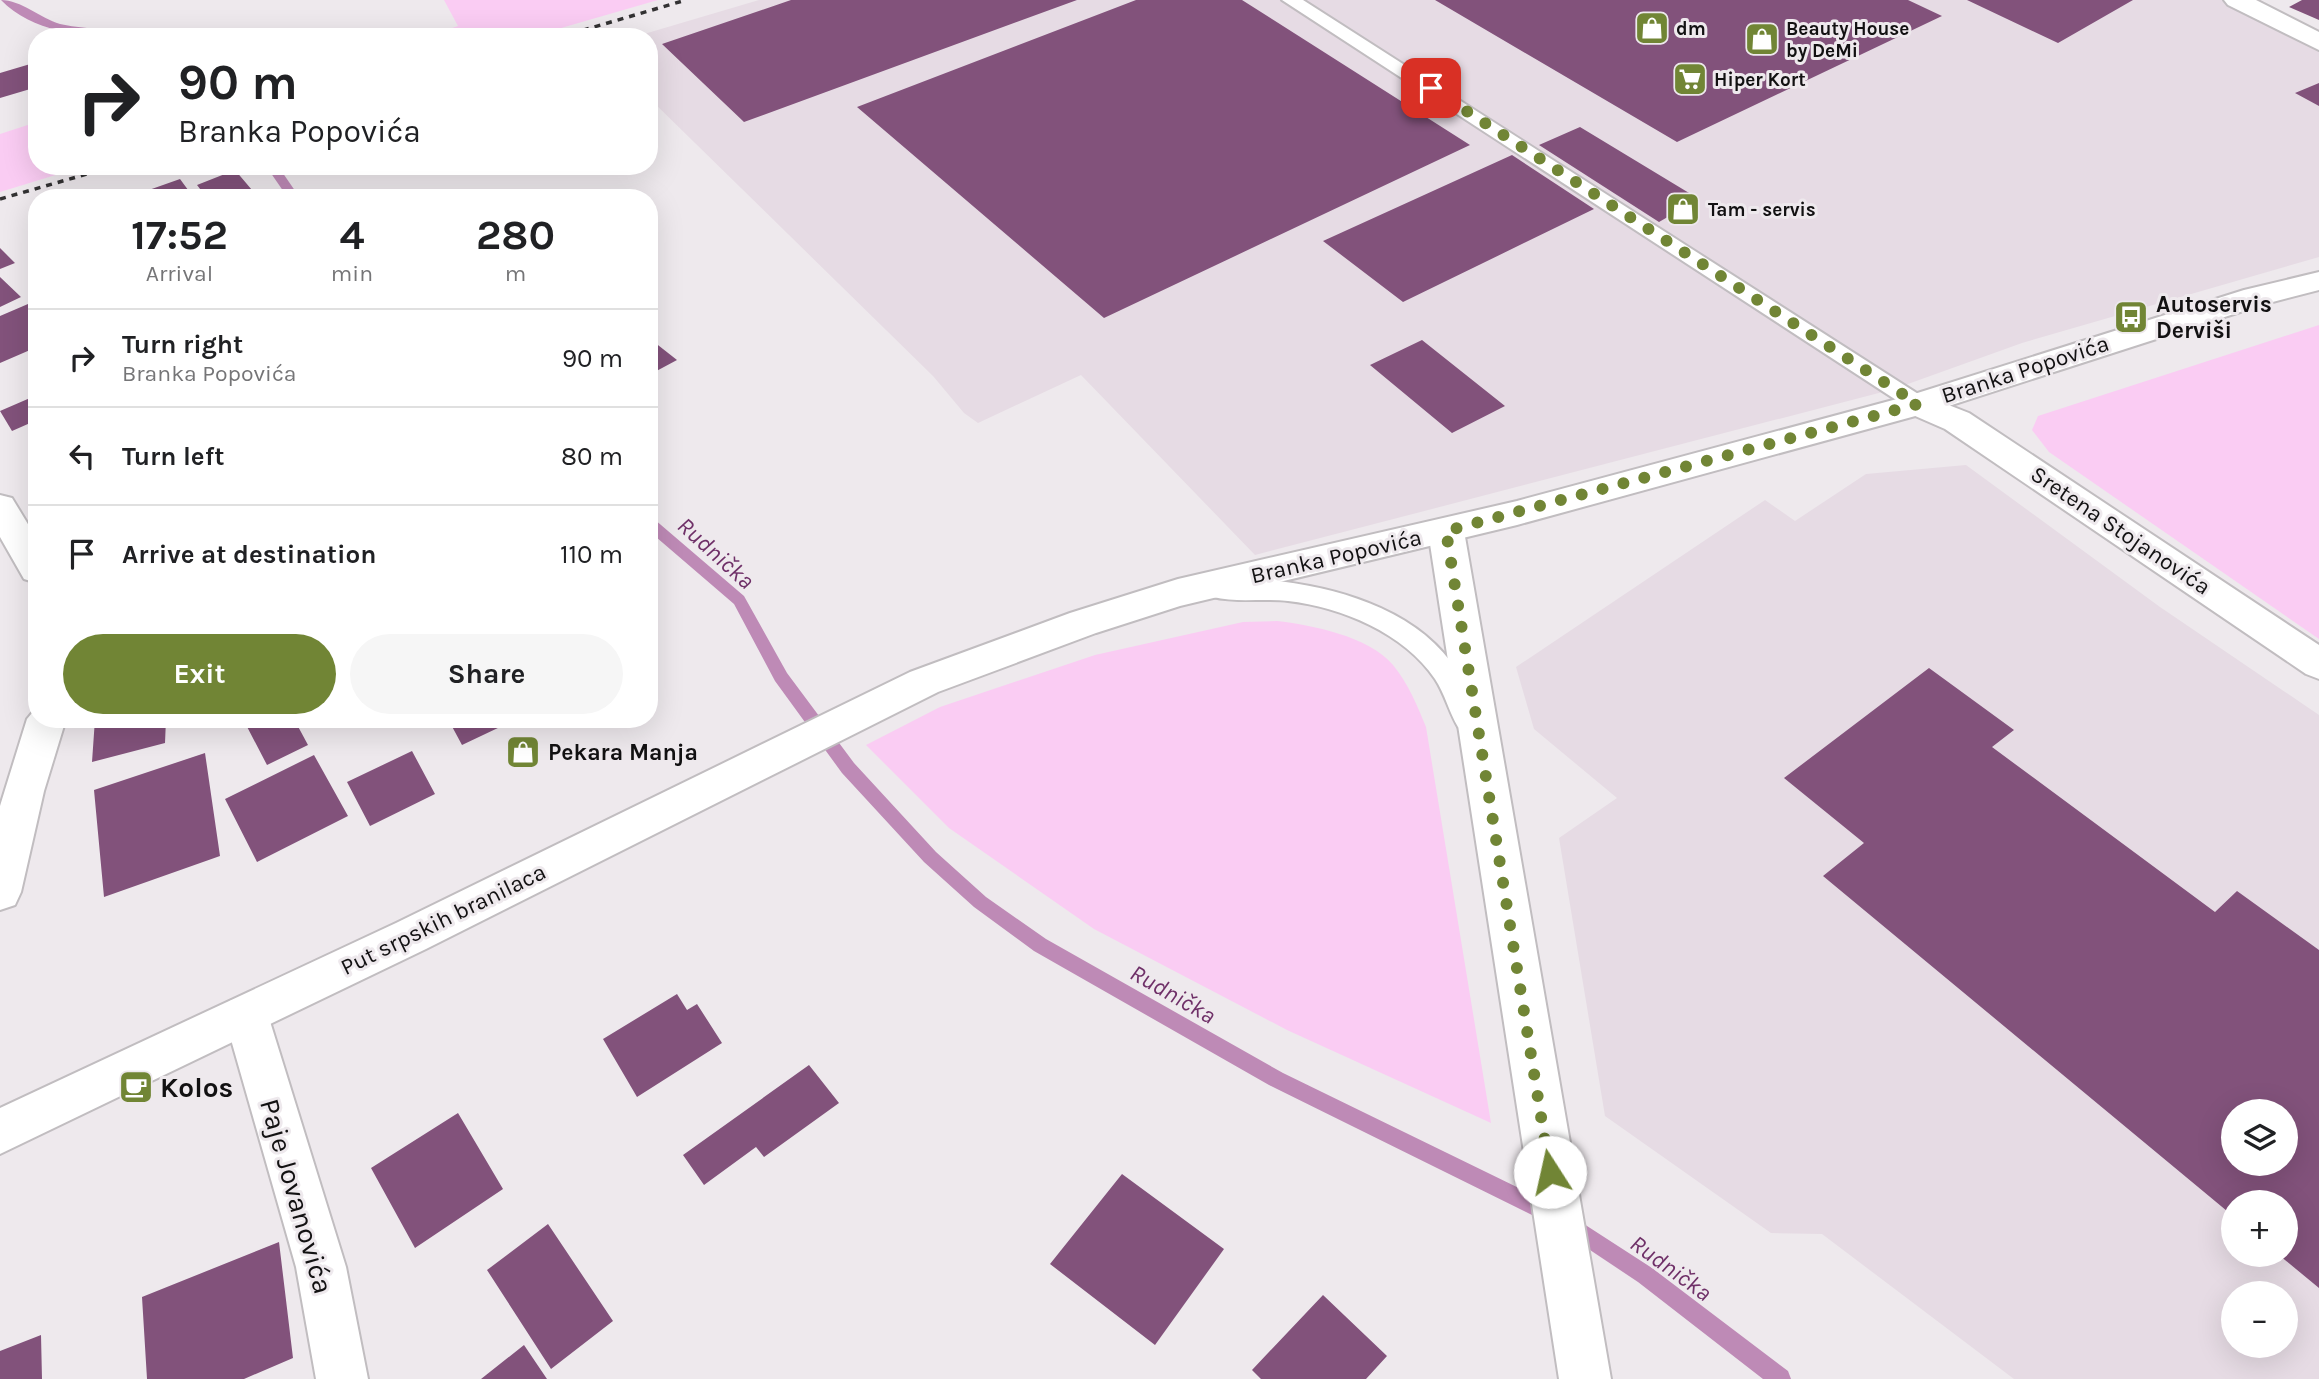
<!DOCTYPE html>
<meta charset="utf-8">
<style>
body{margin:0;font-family:Karla,sans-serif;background:#f6f6f6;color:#202124;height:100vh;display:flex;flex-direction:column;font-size:26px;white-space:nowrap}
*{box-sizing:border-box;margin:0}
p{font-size:23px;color:#757577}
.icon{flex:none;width:38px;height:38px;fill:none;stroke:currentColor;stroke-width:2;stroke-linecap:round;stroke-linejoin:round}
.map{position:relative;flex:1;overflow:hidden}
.drawer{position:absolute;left:28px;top:189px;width:630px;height:539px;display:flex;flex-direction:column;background:#fff;border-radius:28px;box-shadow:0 7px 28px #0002}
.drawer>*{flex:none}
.hud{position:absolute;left:28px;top:28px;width:630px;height:147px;border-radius:28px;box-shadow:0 7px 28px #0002;background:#fff;color:#202124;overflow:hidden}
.tools{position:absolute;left:2221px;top:1099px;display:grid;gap:14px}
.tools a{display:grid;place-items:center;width:77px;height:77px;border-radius:50%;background:#fff;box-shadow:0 7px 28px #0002;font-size:35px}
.pin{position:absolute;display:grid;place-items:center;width:60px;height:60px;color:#fff;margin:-30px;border-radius:14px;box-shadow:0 4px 10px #0006}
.me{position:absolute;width:77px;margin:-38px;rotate:350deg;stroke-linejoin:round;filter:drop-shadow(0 0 5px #0008)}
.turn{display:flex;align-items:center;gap:24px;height:147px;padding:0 35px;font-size:32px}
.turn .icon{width:91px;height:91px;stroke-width:2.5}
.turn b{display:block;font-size:49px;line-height:60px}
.eta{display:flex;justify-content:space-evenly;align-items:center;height:119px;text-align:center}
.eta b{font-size:42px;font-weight:700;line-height:49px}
.action{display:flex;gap:14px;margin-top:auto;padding:14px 35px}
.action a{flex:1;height:80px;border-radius:42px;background:#718535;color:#fff;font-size:28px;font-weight:700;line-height:80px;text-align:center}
.action a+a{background:#f6f6f6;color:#202124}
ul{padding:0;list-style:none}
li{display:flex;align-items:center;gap:21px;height:98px;padding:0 35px;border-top:2px solid #e0e0e0}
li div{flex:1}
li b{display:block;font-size:26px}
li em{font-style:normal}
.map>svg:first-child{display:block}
.built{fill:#e6dbe4;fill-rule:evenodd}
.green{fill:#faccf3}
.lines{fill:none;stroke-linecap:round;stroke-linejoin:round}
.stream{fill:#be8ab6;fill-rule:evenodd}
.building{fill:#82527b;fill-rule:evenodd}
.service-casing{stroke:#c1bdc0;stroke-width:4}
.minor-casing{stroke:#c1bdc0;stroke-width:4}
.secondary-casing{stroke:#c1bdc0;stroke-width:4}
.service{fill:#fff;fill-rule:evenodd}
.minor{fill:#fff;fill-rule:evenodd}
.secondary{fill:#fff;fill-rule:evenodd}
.rail{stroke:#333233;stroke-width:3.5;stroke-dasharray:6 6;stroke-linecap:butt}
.route{stroke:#718535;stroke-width:12;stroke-dasharray:0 21.6}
.labels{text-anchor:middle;stroke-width:6;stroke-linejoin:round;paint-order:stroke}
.far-poi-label{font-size:19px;font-weight:bold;fill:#121112;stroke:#eee9ed;text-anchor:start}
.poi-label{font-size:23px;font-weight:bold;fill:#121112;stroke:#eee9ed;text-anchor:start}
.street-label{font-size:23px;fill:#121112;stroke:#eee9ed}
.water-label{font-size:24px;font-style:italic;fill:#6f3068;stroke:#eee9ed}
.near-poi-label{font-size:28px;font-weight:bold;fill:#121112;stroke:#eee9ed;text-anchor:start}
.near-street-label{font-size:28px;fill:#121112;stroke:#eee9ed}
</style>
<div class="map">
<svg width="2319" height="1379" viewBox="0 0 2319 1379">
<rect width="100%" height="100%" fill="#eee9ed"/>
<path class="built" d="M759,0H2224L2319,49V257L2022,343L1894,389L1255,555L1081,375L978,423L964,413L933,376L649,98V37H634Z
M1966,465L2160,607L2319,715V1379H2014L1822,1234L1771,1233L1605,1116L1559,838L1617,798L1534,729L1516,667L1765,500L1795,521L1866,474ZM2233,1111H2286V1164H2233ZM2233,1202H2286V1255H2233ZM2233,1293H2286V1346H2233Z"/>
<path class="green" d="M444,0H658L530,37H425L458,26Z
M37,122V166H85L0,192V134Z
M2319,325V639L2049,452L2032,430L2038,416Z
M1277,621C1311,625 1369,636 1393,665C1408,683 1417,705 1426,727L1491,1123L1287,1030L1094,929L949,828L866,745L940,707L1095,655L1243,622Z"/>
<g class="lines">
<path class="stream" d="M1,0C21,0 40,18 60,24C80,29 108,27 124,37C82,37 32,32 1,0Z
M266,166H278L300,198H288Z
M649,518L654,519L744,596L787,673L854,763L936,852L986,897L1046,939L1283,1073L1558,1207L1561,1214L1558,1221L1551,1224L1544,1221L1269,1085L1034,951L974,907L924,862L842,773L775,681L734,604L649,531Z
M1570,1215L1652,1268L1788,1371L1791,1379H1763L1638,1282L1563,1232L1560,1225L1563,1218Z"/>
</g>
<path class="building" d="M791,0H1077L744,122L662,44Z
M1136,0H1242L1470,145L1104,318L857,107Z
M1435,0H1908L1942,16L1677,142Z
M1967,0H2133L2058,43Z
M2302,0H2319V20L2289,7Z
M37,62V87L0,98V73Z
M2319,83V106L2295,93Z
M1580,127L1699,199L1659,222L1539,145Z
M1512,155L1594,209L1403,302L1323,241Z
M235,170L257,196L207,198L197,185Z
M180,179L194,198H129V197Z
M0,248L15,263L0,269Z
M0,277L21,297L0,307Z
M28,304L37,314V347L0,363V316Z
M649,338L677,360L649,375Z
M1422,340L1505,406L1452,433L1370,365Z
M37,395V420L12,431L0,411Z
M1929,668L2014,730L1992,747L2215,912L2237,891L2319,950V1288L2279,1255H2286V1202H2233V1216L1823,876L1864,843L1784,778ZM2233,1111H2286V1164H2233Z
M95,719H166L165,743L92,762Z
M243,719H294L308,745L267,765Z
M448,719H517L462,745Z
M412,751L435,794L370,826L347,782Z
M205,753L220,856L104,897L94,790Z
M314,755L348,816L257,862L225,799Z
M677,994L687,1010L697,1004L722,1043L637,1097L603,1039Z
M809,1065L839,1103L764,1157L756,1147L704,1185L683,1155Z
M458,1113L503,1189L415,1248L371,1168Z
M1122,1174L1224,1249L1155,1345L1050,1264Z
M548,1224L613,1321L551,1369L487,1270Z
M279,1242L293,1358L244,1379H147L142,1297Z
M1323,1295L1387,1356L1366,1379H1261L1252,1370Z
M41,1335L42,1379H0V1351Z
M524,1345L547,1379H481Z"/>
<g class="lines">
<g class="service-casing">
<path id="service" d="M1282,0H1303L1926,399L1929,404L1926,409H1910Z
M1267,580C1332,586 1410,607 1451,662C1464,679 1471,701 1480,720L1476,727L1467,731L1458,727C1449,712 1445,694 1435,679C1404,633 1341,607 1288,601C1264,598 1236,603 1213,597L1210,590L1213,583Z"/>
</g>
<g class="minor-casing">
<path id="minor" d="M2224,0H2256L2319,32V50L2228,5Z
M1918,393L1969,413L2319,645V679L2306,674L1945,429L1906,412L1902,404L1906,396Z
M0,495L12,498L37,539V583L24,579L0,537Z
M1446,518L1459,522L1464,531L1611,1379H1559L1428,531L1433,522Z
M37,707V719H66L44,791L21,892L15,905L0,910V806L27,719Z
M246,995L262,1001L268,1015L346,1267L368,1379H316L296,1267L224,1015L230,1001Z"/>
</g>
<g class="secondary-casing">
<path id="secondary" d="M2319,272V290L2265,304L1930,412L1517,525L1180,606L1096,633L938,692L426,949L0,1154V1108L396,923L910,672L1070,613L1178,579L1517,501L1908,396L2244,290Z"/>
</g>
<use href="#service" class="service"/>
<use href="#minor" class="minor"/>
<use href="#secondary" class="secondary"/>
<path class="rail" d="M560,37L686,0
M0,199L115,166"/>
</g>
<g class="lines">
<path class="route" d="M1431,88L1918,404L1446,531L1550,1172"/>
</g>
<defs>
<g id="shop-square" transform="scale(1.75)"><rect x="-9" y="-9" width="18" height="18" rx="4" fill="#718535" stroke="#eee9ed"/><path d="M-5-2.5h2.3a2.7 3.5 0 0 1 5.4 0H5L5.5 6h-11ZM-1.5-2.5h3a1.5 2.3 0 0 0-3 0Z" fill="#fff"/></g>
<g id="supermarket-square" transform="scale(1.75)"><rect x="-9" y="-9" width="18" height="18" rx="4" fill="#718535" stroke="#eee9ed"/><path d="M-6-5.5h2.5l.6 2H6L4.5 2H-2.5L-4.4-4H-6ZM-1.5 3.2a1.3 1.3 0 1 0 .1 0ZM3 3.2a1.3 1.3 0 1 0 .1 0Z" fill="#fff"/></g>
<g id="bus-square" transform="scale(1.75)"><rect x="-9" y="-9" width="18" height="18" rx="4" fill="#718535" stroke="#eee9ed"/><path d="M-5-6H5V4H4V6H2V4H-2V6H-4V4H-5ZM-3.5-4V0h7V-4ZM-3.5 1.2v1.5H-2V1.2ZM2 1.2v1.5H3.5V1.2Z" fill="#fff"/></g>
<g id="cafe-square" transform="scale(1.75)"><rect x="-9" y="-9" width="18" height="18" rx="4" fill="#718535" stroke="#eee9ed"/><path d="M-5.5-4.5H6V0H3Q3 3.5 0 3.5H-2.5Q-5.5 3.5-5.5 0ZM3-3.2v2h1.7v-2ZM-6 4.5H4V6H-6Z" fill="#fff"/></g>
</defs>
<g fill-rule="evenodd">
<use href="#shop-square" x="1652" y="28"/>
<use href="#shop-square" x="1762" y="39"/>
<use href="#supermarket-square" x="1690" y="79"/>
<use href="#shop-square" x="1683" y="209"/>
<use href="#bus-square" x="2131" y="317"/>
<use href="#shop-square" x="523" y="752"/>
<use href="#cafe-square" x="136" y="1087"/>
</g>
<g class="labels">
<g class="far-poi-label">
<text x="1676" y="35">dm</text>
<text x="1786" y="35">Beauty House<tspan x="1786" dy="22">by DeMi</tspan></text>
<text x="1714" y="86">Hiper Kort</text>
<text x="1708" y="216">Tam - servis</text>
</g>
<g class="poi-label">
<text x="2156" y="312">Autoservis<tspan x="2156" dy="26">Derviši</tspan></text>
<text x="548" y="760">Pekara Manja</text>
</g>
<g class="street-label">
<text transform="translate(2025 369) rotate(-18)" y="8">Branka Popovića</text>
<text transform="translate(2121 530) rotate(34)" y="8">Sretena Stojanovića</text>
<text transform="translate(1336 556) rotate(-13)" y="8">Branka Popovića</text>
<text transform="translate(443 919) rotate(-26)" y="8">Put srpskih branilaca</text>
</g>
<g class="water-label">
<text transform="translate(716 553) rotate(42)" y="8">Rudnička</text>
<text transform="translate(1173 994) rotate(30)" y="8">Rudnička</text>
<text transform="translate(1671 1268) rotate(36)" y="8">Rudnička</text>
</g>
<g class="near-poi-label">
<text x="160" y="1097">Kolos</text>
</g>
<g class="near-street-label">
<text transform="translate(297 1196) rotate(74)" y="10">Paje Jovanovića</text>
</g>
</g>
</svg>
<div class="tools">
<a><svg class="icon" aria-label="layers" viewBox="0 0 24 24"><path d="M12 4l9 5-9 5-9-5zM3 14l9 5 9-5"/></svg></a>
<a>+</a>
<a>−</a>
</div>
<div class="pin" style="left:1431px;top:88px;background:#d93025"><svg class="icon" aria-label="arrive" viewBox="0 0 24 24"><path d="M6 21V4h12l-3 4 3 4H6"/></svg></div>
<svg class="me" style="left:1550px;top:1172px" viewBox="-20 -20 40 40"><circle r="19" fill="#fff"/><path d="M0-13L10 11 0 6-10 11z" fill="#718535"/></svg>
<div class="hud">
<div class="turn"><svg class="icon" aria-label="right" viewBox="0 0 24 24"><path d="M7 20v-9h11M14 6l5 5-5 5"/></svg><div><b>90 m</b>Branka Popovića</div></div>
</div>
<section class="drawer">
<div class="eta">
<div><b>17:52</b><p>Arrival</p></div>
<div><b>4</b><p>min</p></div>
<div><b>280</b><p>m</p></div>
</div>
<ul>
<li><svg class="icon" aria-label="right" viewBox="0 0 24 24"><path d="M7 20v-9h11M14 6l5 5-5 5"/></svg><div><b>Turn right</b><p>Branka Popovića</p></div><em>90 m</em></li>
<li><svg class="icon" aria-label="left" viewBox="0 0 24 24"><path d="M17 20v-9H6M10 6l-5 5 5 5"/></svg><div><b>Turn left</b></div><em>80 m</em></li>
<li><svg class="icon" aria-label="arrive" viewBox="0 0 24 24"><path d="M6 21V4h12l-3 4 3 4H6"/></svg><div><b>Arrive at destination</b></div><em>110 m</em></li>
</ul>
<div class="action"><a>Exit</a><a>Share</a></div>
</section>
</div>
